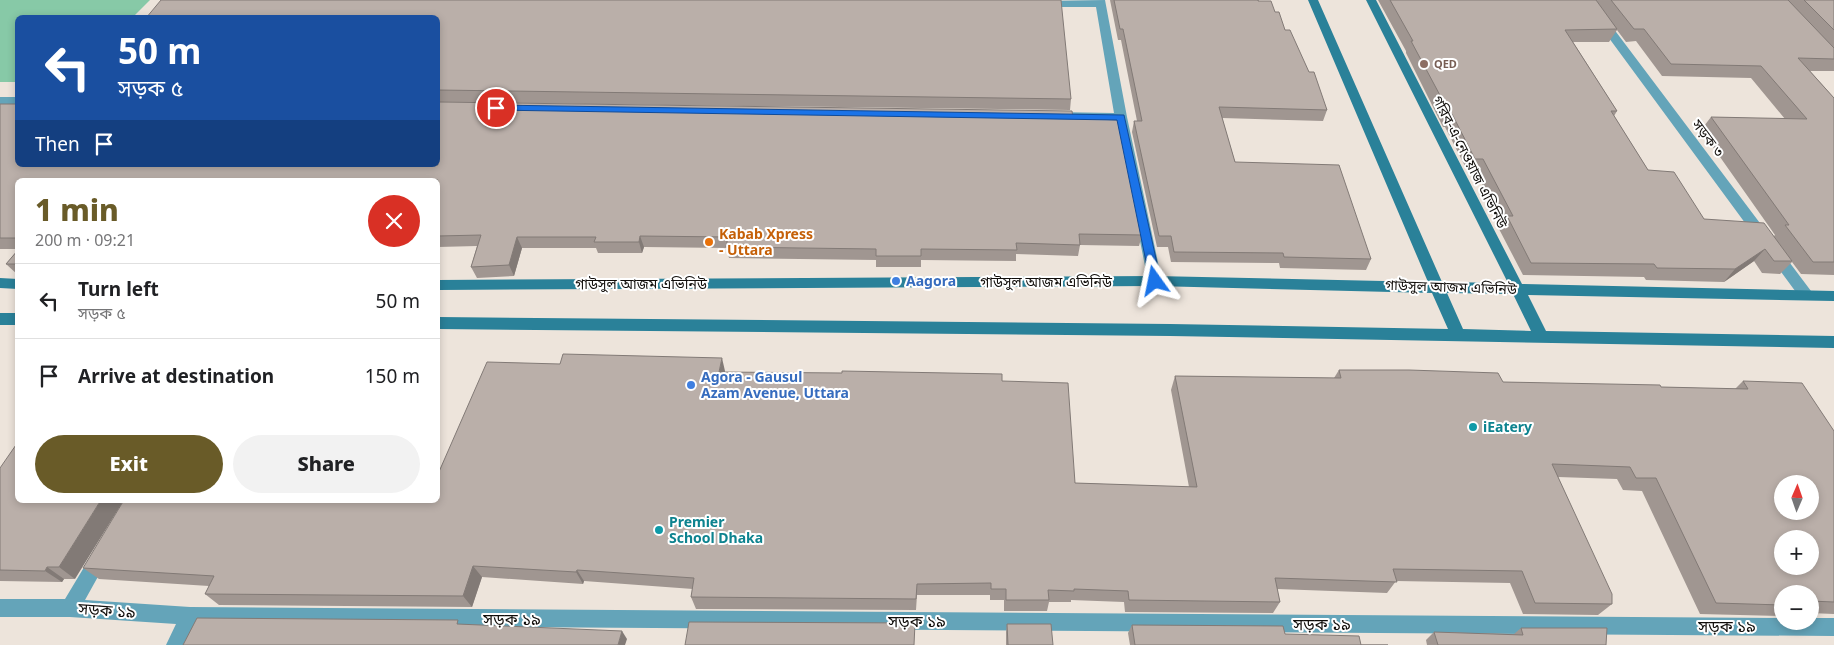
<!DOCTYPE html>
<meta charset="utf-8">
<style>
body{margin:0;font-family:"Noto Sans","Noto Sans Bengali",sans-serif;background:#f2f2f2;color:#202124;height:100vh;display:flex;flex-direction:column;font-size:19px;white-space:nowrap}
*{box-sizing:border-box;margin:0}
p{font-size:16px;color:#757577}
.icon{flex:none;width:28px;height:28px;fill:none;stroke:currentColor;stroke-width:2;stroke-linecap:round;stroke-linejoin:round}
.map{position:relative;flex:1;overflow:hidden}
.panel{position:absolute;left:15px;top:178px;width:425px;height:325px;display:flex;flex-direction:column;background:#fff;border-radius:8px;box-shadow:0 2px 8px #0003}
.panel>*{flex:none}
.top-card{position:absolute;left:15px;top:15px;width:425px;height:152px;border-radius:8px;box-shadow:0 2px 8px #0003;background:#1a4fa0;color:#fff;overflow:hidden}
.needle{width:32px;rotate:2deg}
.buttons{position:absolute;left:1774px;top:475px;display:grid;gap:10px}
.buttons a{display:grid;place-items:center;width:45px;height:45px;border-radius:50%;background:#fff;box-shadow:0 2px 8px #0003;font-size:25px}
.pin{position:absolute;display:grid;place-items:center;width:42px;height:42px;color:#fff;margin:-21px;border:2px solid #fff;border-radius:50%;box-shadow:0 1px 5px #0007}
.me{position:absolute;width:55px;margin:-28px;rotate:348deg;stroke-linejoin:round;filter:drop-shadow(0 0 4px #0008)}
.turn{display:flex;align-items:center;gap:18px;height:105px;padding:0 20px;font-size:22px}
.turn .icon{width:65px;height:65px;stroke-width:2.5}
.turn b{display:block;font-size:35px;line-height:42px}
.then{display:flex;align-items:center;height:48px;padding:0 20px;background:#0003;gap:10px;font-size:19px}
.round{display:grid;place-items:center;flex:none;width:52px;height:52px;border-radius:26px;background:#f2f2f2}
.summary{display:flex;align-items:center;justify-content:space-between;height:85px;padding:0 20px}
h1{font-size:30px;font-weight:800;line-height:38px;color:#695b28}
.button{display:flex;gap:10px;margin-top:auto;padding:10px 20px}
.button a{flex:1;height:58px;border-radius:30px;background:#695b28;color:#fff;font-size:20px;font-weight:800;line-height:58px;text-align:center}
.button a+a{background:#f2f2f2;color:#202124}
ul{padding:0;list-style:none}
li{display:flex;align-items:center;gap:15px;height:75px;padding:0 20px;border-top:1px solid #e0e0e0}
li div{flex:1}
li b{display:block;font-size:19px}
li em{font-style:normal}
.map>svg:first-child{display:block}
.green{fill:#87c9a7}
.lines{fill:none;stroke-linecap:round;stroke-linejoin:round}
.street{fill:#64a4b9;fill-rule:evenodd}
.secondary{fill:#2a8199;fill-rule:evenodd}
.wall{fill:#a09691;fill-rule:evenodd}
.shaded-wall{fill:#827a76}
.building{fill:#baafa9;stroke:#827a76;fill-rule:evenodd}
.route{fill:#1a73e8;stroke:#114b97}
.education-dot{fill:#8d6e63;stroke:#fff;stroke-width:2}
.food-dot{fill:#e8710a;stroke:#fff;stroke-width:2}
.shop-dot{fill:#3f7fe0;stroke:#fff;stroke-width:2}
.culture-dot{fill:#0f9aa8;stroke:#fff;stroke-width:2}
.labels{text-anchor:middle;stroke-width:4;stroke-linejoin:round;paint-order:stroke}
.far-education-label{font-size:11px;font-weight:bold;fill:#785e54;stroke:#fff;text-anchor:start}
.street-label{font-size:14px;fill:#100d0a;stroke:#fff}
.food-label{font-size:14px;font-weight:bold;fill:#c56008;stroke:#fff;text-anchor:start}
.shop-label{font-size:14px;font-weight:bold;fill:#366cbe;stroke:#fff;text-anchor:start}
.culture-label{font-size:14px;font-weight:bold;fill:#0d838f;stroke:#fff;text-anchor:start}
.near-street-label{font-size:16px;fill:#100d0a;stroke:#fff}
</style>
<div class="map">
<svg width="1834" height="645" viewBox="0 0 1834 645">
<rect width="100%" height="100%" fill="#ede4db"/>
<path class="green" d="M0,0H150L133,17L18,18L17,82H0Z"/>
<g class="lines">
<path class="street" d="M1105,0L1127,117L1162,281L1160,285L1155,286L1150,285L1148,281L1116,121L1052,120L1046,116L1052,112L1114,113L1096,7H1042L1037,4L1042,1Z
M1581,0H1592L1811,291L1813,295L1811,299L1806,300L1801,299Z
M0,97H18V105H0Z
M101,547L107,549L110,555L85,600L190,607L1782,618V621H1810V618H1834V636L195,625L186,645H166L176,624L70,617H0V599H65L95,549Z"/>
<path class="secondary" d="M1308,0H1318L1442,282L1508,283L1366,0H1376L1522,284L1834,291V301L1528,295L1546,331L1834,336V348L1170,336L438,329V317L1170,324L1448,329L1432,293L1155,286L438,290V280L1155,276L1428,282ZM1447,293L1513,294L1531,331L1463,329Z
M0,278L18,279V289L0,288Z
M0,313H18V325H0Z"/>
</g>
<path class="wall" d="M1110,0H1258L1275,12L1309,72L1327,110L1323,121L1222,118L1235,162L1371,259L1366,270L1280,268L1279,263L1171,262L1168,247H1157L1132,132L1134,121H1137L1121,40H1118Z
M1378,0H1834V71H1810L1834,98V275L1801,274L1792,262L1780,274L1762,273L1754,261L1724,282L1646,280L1644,277L1523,275L1499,229L1502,224L1476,172H1468L1445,127H1443L1406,53V51ZM1617,30L1626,42L1636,41L1662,76L1751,78L1785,119L1711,117L1701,130L1775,235L1774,236L1704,219L1648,170L1614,116L1617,111L1573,42H1609Z
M438,18L1071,99L1070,110L438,102Z
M0,104L1073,118L1142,235L1139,246L1080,245L1078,256L1016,254V261L921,260V267H876V260L729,258L727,248L644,247L642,253H598L596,248H522L514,276L477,278L471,267L477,246L438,247V180H18V249H0Z
M18,250V275L6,264Z
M1339,370L1503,382L1661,387L1735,389L1743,381L1834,431V614L1810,613V594H1782V616L1700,614L1642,491L1623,490L1617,479L1558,477L1612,604L1598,615L1523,614L1510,583L1396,581L1387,593L1277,589L1280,602L1273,613L1125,612L1124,602L1071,600V602H1049L1047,611H1004V600H990V595H917L916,610L696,609L691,597L693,589L584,581L583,584L482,577L472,607L219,605L205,594L209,586L99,579L83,568L438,500L725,371V373L1002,381L1075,483L1189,487L1171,390L1175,376L1334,378Z
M0,468L75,579H64L62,582L0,581Z
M1007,624L1053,645H1006V632Z
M1132,625L1285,634L1361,645H1388H1130L1128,633Z
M1521,628L1606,645H1427L1426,640L1434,632L1514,634Z"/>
<path class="shaded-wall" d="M640,236L644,247L642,253L639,242Z
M517,237L522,248L514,276L509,265Z
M1765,249L1754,261L1724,282L1735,269Z
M722,358L725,371L722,386L719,372Z
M101,500H124L75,579L59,567Z
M473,566L482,577L472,607L463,596Z
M47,567L64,579L62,582L45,571Z
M577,570L584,581L583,584L576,572Z
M622,631L627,639L625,645H618Z"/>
<path class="building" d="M161,0H1061L1071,99L438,90V18H146Z
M1114,0H1258V1H1271L1275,12H1279L1285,30H1290L1309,72H1314L1327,110L1219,107L1235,162L1339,165L1371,259L1284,257L1283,253L1174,252L1171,236H1159L1134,121H1142L1123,29H1120Z
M1390,0H1596L1617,29L1565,30L1617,111H1611L1648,170L1674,172L1704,219L1764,223L1792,261H1774L1765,249L1735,269L1657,268L1654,264L1531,263L1507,216H1513L1483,159H1475L1452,114H1450L1411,41H1413Z
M1611,0H1788L1834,48V59L1798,58L1834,98V262H1813L1785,225H1789L1711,117L1807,119L1761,66L1671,64L1644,29H1634Z
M1804,0H1834V30Z
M438,102L1072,111L1073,118L1118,120L1142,235L1079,234L1080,245L1016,243L1017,250L921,249V256H876V249L726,247L728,237L640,236L639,242H594L596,237H517L509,265L471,267L481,235L438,236V180H18V238H0V104H18V165H438Z
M18,250V264H6Z
M563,354L722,358L719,372L842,373V371L1002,374V381L1068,383L1075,483L1197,487L1175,376L1341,378L1339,370H1409L1498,373L1503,382L1660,385L1661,387L1748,389L1743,381L1802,383L1834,431V602L1810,601V594H1782V605L1716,603L1656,478H1636L1630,467L1552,464L1612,594V604L1535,603L1522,571L1393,569L1397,582L1275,578L1280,602L1129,600L1128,591L1074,589V591L1048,590L1049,600H1006V589H991V583L917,584L916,599L691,597L694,578L577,570L576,572L473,566L463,596L205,594L214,576L83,568L124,500H438V474L487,362L560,364ZM1782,484H1810V511H1782ZM1782,539H1810V566H1782Z
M18,442V500H101L59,567H47L45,571L0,570V468Z
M197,618L458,620L457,624L622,631L618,645H183Z
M689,622L915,623L914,645H685Z
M1007,624H1051L1053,645H1008Z
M1132,625L1283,626L1285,634L1359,636L1361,645H1388H1135Z
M1521,628H1607L1606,645H1438L1434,632L1523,635Z"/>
<path class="route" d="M496,105L1124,115L1161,281L1155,285L1150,281L1117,120L493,110L491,108Z"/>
<circle class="education-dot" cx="1424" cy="64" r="5"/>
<circle class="food-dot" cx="709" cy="242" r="5"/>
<g class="shop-dot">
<circle cx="896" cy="281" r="5"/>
<circle cx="691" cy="385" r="5"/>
</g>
<g class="culture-dot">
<circle cx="1473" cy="427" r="5"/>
<circle cx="659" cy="530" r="5"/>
</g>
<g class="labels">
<g class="far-education-label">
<text x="1434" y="68">QED</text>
</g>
<g class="street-label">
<text transform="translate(1708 138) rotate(53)" y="5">সড়ক ৩</text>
<text transform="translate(1470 162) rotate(63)" y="5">গরিব-এ-নেওয়াজ এভিনিউ</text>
<text x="1046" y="287">গাউসুল আজম এভিনিউ</text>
<text x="641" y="289">গাউসুল আজম এভিনিউ</text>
<text transform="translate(1451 287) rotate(2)" y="5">গাউসুল আজম এভিনিউ</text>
</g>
<g class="food-label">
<text x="719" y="239">Kabab Xpress<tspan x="719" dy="16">- Uttara</tspan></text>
</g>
<g class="shop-label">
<text x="906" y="286">Aagora</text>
<text x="701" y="382">Agora - Gausul<tspan x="701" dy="16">Azam Avenue, Uttara</tspan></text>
</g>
<g class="culture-label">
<text x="1483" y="432">iEatery</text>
<text x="669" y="527">Premier<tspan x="669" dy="16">School Dhaka</tspan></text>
</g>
<g class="near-street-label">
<text transform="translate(107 610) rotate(4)" y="6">সড়ক ১৯</text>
<text x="512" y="625">সড়ক ১৯</text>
<text x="917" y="627">সড়ক ১৯</text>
<text x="1322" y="630">সড়ক ১৯</text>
<text x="1727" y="632">সড়ক ১৯</text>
</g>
</g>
</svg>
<div class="buttons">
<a><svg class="needle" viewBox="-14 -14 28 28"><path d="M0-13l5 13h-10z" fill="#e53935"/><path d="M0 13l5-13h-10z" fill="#757577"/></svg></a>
<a>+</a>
<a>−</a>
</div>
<div class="pin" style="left:496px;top:108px;background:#d93025"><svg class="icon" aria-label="arrive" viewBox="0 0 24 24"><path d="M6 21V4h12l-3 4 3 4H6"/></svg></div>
<svg class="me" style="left:1155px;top:281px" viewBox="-20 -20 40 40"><path d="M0-17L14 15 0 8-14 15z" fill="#1a73e8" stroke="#fff" stroke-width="4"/></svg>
<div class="top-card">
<div class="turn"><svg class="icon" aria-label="left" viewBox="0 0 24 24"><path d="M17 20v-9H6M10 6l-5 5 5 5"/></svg><div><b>50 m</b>সড়ক ৫</div></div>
<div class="then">Then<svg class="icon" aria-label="arrive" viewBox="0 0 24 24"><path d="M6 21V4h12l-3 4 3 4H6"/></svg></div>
</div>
<section class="panel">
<div class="summary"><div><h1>1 min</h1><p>200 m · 09:21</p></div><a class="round" style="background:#d93025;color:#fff"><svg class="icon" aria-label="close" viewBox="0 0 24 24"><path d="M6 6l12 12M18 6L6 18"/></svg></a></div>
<ul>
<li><svg class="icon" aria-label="left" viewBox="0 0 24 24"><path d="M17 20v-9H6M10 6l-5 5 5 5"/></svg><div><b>Turn left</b><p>সড়ক ৫</p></div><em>50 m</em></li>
<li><svg class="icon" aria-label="arrive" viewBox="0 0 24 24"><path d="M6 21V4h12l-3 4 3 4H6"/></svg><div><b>Arrive at destination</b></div><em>150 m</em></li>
</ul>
<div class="button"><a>Exit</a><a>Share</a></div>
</section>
</div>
